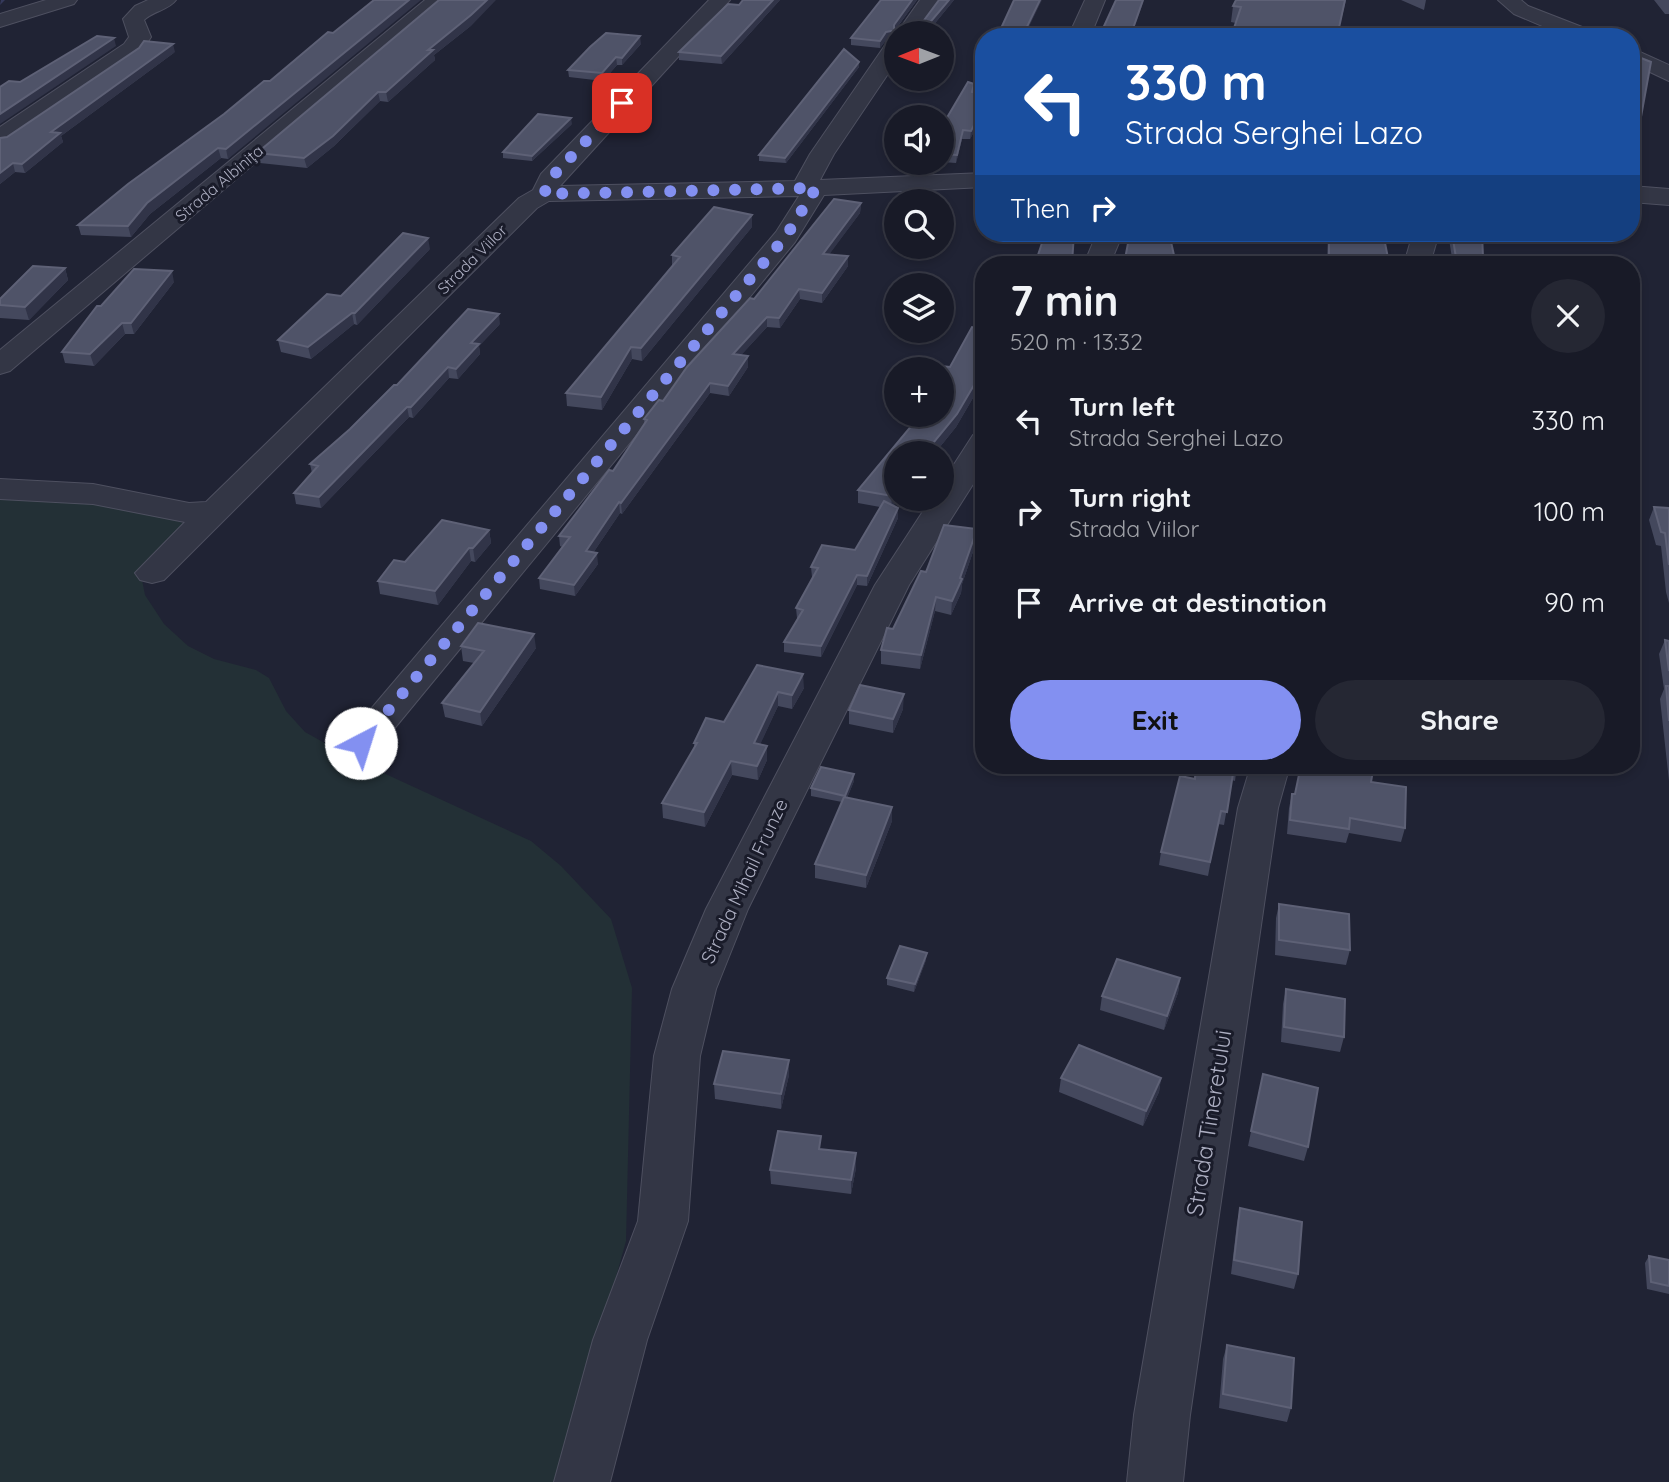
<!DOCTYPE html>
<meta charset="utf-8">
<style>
body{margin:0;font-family:Quicksand,sans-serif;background:#252733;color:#f1f3f6;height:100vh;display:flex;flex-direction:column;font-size:26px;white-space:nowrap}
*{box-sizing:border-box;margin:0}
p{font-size:23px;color:#9fa1a7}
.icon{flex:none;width:38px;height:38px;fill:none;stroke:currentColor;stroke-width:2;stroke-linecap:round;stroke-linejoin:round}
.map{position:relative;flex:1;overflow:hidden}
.sheet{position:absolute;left:975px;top:256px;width:665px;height:518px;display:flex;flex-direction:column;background:#181a27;border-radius:28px;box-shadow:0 4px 10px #0003,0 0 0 2px #363844}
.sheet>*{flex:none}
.hud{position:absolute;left:975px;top:28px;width:665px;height:214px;border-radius:28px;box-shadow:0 4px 10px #0003,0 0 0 2px #363844;background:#1a4fa0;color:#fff;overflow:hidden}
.needle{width:46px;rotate:269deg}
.fabs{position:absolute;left:884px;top:21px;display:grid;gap:14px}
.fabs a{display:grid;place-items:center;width:70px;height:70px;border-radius:50%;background:#181a27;box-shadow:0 4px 10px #0003,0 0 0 2px #363844;font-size:35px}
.pin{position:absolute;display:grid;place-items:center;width:60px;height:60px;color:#fff;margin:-30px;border-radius:14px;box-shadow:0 4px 10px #0006}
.me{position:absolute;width:77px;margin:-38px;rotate:40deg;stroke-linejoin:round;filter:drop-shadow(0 0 5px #0008)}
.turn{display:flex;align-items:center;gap:24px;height:147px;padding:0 35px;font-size:32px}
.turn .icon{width:91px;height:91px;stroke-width:2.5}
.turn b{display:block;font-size:49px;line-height:60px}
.then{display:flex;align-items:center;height:66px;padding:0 35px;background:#0003;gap:14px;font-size:26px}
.round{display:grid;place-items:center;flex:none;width:74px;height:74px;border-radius:37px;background:#252733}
.headline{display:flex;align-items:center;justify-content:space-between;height:119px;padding:0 35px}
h1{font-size:42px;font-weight:700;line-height:52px}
.cta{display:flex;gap:14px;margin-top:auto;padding:14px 35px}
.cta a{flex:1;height:80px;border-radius:42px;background:#8390f1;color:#111;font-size:28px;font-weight:700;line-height:80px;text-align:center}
.cta a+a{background:#252733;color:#f1f3f6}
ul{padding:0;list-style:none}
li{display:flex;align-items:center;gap:21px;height:91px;padding:0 35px}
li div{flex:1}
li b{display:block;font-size:26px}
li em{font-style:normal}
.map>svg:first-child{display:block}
.green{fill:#233036}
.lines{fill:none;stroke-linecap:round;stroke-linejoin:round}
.stream{fill:#34395b;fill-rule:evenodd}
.minor-casing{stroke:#4e5060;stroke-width:2}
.minor{fill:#333645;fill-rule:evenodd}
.wall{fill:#44485d}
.shaded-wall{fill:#313448}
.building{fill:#4f5368;stroke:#5e6176;stroke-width:2}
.route{stroke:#8390f1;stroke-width:12;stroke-dasharray:0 21.6}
.labels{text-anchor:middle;stroke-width:6;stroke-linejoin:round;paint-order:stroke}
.far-street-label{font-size:16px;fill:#adafc2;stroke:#191b29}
.street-label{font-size:19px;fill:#adafc2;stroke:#191b29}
.near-street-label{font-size:23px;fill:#adafc2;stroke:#191b29}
</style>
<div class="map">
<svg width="1669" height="1482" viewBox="0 0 1669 1482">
<rect width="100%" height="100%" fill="#202334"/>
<path class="green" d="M0,494L81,499L151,513L190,525L141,575L145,595L164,624L188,646L214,659L256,670L269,678L286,711L305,732L353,759L531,841L561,866L611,919L632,988L626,1241L559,1482H0Z"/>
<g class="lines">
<path class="stream" d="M1,0H5L0,5Z"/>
<g class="minor-casing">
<path id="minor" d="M46,0H77L74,4L0,27V14Z
M148,0H176C169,10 153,11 144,20L151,37L140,54L8,143L0,145V127L124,44L129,37L123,19L135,6Z
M425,0H447L10,371L0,374V350Z
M709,0H730L560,186L795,181L810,154L888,41L896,40V62L834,154L820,180L984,173V187L824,195L795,242L375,752L361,756L347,752L342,743L776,232L799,196L549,201L537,208L164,580L152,583L140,580L135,573L185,522L93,504L0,499V479L93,484L189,503L206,502L519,198L533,190L541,174Z
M920,0H940L917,33L896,34Z
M1085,0H1105L1090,37H1068Z
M1498,0H1521L1528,6L1595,32L1597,37H1568L1514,14Z
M1631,48L1669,65V81L1631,63Z
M1631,186L1669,189V205L1631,202Z
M1097,233H1123L1110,264H1084Z
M1413,233H1439L1430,264H1404Z
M984,433V467L909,585L748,909L716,989L700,1056L688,1221L647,1340L610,1482H554L593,1340L638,1221L654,1056L672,989L706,909L875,585L931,499H942V483L973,435Z
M1251,765H1290L1278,808L1190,1415L1183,1482H1127L1134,1415L1238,808Z"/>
</g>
<use href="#minor" class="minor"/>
</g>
<path class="wall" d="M743,0H780L722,64L679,60V52L739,5Z
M881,0H917L896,29L919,27L939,0H954L927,33H896V38L886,40L880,48L851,45V38Z
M1346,0L1337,37H1232L1236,23L1231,22L1233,6Z
M1401,0H1426L1424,10Z
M1654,0H1669V14H1665Z
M472,25L434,55L435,60L388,102L380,101L334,146L307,168L260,163L257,153Z
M333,33L228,159L221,158L150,214L131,237L81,235L78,225Z
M641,44L622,65H617L603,81L569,77L568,70Z
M175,52L61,136L63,142L25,173L15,172L0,184L7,137Z
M1631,54L1639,128L1631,156Z
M859,62V67L786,163L759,161V155Z
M973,93L984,94V113L970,139H962L956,163L942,162V121H945Z
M572,124L532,161L503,158V152Z
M861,203L860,213L829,254L848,256V266L822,303L800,299L780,328L767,327L741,355L748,367L729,396L710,393L622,514L620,513L593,553L598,564L575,596L540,589L539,578L562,547L560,546L559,536L613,471L644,424V419L663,401L754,299Z
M752,227L642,361L632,359L602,410L567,406L566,393L672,266V255Z
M1328,233H1383L1389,264H1327Z
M1448,233H1486L1484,243H1482L1483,257L1481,264H1453Z
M430,249L357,325L354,324L311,359L281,352L278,340Z
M65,268L68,280L29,320L0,318V299Z
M174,282L134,334H125L94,366L65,363L62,352L101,306Z
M500,324L479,346L480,354L458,379L449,378L413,418L409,417L321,508L296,504L294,493L312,473L310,464L350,429L397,385Z
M984,325V379L956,427L935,453H896L894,506L898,518L867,586L857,585L821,657L784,652V642L798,619L797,618L796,608L813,578L812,577L811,567L855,550L880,507L858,503V490L909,429V417L982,329Z
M984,488V508H979L980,495Z
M1654,507L1669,508V603L1666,592L1661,546L1656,545L1649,520Z
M489,530L491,543L475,562L471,561L438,605L380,594L378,581L405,562Z
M976,543L962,584L961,593L951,615L935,611L920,669L881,664V650L926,572Z
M1665,640L1669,641V781L1660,699L1664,689L1659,654Z
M461,646L536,648L482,726L445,717L442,703L474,663L463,661Z
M757,665L804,688L792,709L778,706L760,744L767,760L758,780L732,775L705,827L663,818L662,803L694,748V743L724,722Z
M903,709L893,733L849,724V710Z
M1194,765H1237L1235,781L1232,780L1224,825L1218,824L1208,876L1159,865L1161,852L1194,779Z
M854,781L847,798L892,821L866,888L815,878V864L842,802L811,796V788Z
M1371,782L1405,828L1401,842L1349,833L1346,843L1287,834L1289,808L1292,794Z
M1279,904L1350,950L1346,965L1275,955L1276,918Z
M926,960L914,992L887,985V978Z
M1180,978L1178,993L1164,1030L1100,1010L1102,996Z
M1286,989L1344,1037L1340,1052L1281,1042L1283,1004Z
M1263,1074L1308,1147L1304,1161L1248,1146Z
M789,1075L781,1109L715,1099L714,1084Z
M1061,1078H1161L1159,1092L1143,1126L1059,1092Z
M822,1149L856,1153V1168L851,1194L771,1184L770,1170Z
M1240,1208L1298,1274L1294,1289L1231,1274L1237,1223Z
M1649,1256L1669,1260V1294L1647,1289L1645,1263Z
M1227,1345L1291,1408L1287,1422L1219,1408L1223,1359Z"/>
<path class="shaded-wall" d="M409,0H421L228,159L226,149Z
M487,0H496L472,25L434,55L435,60L388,102L386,92L428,50Z
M773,0H780L722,64L721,56Z
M912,0H917L895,30L896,37L886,40L880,48V41L886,32L894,25Z
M949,0H954L927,33H921Z
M1040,0H1042L1024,37H1022Z
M1143,0H1144L1131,37H1130Z
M640,36L641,44L622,65V58Z
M114,38L116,46L0,124V114Z
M173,44L175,52L61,136L63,142L25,173L22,164L51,132Z
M616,57L617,65L603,81L602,73Z
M859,62V67L786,163L785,158Z
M378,92L380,101L334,146L307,168L304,158Z
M984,106V113L970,139L971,131Z
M571,118L572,124L532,161V156Z
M963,130L962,139L956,163L957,155Z
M218,148L221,158L150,214L131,237L128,226L147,203Z
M13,163L15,172L0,184V173Z
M861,203L860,213L823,263V254Z
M752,215V227L642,361L641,348Z
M428,238L430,249L357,325L355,313Z
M848,256V266L822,303V293Z
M65,268L68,280L29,320L25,307Z
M172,271L174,282L134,334L131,323Z
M799,289L800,299L780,328L779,318Z
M352,313L354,324L311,359L308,347Z
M499,314L500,324L479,346L480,354L458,379L456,369L471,343Z
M767,317V327L733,364V354Z
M122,323L125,334L94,366L90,354Z
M631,347L632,359L602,410L601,397Z
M748,356V367L729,396L728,386Z
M448,367L449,378L413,418L411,407Z
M984,368V379L956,427L935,453H925Z
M710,383V393L622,514L621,503Z
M407,407L409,417L321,508L319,497Z
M896,490V499H899L891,509L892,496Z
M619,502L620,513L587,562L586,551Z
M898,508V518L867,586V576Z
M977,529L976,543L962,584L961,593L951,615L952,601Z
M489,530L491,543L475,562L473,548Z
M469,548L471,561L438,605L435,591Z
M597,553L598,564L575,596L574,585Z
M857,575V585L821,657V646Z
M936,597L935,611L920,669L921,655Z
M534,634L536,648L482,726L480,712Z
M803,674L804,688L792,709V695Z
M778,692V706L754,758V743Z
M904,694L903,709L893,733V719Z
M767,746V760L758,780L757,766Z
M731,761L732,775L705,827L704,812Z
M854,774V781L845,803V796Z
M892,807V821L866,888V875Z
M927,953L926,960L914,992L915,984Z
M1180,978L1178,993L1164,1030L1167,1016Z
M789,1060V1075L781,1109V1094Z
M1161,1078L1159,1092L1143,1126L1146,1111Z
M856,1153V1168L851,1194V1180Z"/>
<path class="building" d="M374,0H409L226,149L218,148L147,203L128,226L78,225L128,184L224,114L264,81H270L328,32L333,33Z
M439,0H487L471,15L428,50H433L386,92H378L333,136L304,158L257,153Z
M743,0H773L721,56L679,52L728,4L739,5Z
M881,0H912L894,25V29L919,27L939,0H949L921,33H899L896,30L886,32L880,41L851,38Z
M1014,0H1040L1022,37H997Z
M1116,0H1143L1130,37H1099Z
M1236,0H1345L1337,37H1252L1254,33L1233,31L1241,7L1233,6Z
M606,33L640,36L622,58L616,57L602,73L568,70L590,47Z
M97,36L114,38L0,114V87L9,81L20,82Z
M144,41L173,44L51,132L60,133L22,164L13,163L0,173V138L7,137L139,48Z
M844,49L859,62L785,158L759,155Z
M1631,54L1651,62L1639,128L1631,127Z
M968,82L974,84L972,92L984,94V106L971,131L963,130L957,155L942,154V121H945Z
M538,114L571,118L532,156L503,152Z
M834,199L861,203L823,254L848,256L822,293L799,289L779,318L767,317L733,354L748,356L728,386L710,383L621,503L619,502L586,551L597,553L574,585L539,578L570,537L559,536L609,470L613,471L647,420L644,419L659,400L663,401L687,367L750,298L754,299Z
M714,207L752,215L641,348L631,347L601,397L566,393L680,257L672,255Z
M403,233L428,238L355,313H352L308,347L278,340L327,294L341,296Z
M1041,233H1074L1072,264H1035L1042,243Z
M1130,233H1169L1176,264H1124Z
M1329,233H1383L1389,263L1329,264Z
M1452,233H1482L1483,257L1477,256V264H1457Z
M33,266L65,268L25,307L0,305V299Z
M134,269L172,271L131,323H122L90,354L62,352L97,306H101Z
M468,309L499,314L471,343L479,344L456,369L448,367L411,407H407L319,497L294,493L318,466L310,464L350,429L394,385H397Z
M984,325V368L957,414L925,453H896V490L892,496L858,490L918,418L909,417L911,415H942V369H939L941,366L950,367L972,327L982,329Z
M884,501L898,508L867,576L857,575L821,646L784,642L803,610L796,608L818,568L811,567L822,545L855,550Z
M1654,507L1669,508V565L1665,533L1661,532Z
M442,520L489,530L473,548H469L435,591L378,581L394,560L405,562Z
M944,525L977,529L960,578L962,579L952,601L936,597L921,655L881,650L887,628L893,629L921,571L926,572Z
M478,623L534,634L480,712L442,703L484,651L461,646Z
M1665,640L1669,641V671Z
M757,665L803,674L792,695L778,692L754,743L767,746L757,766L731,761L704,812L662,803L697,743H694L706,718L724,722Z
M860,685L904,694L893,719L849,710Z
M1666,686H1669V721Z
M1196,765H1237V767H1234L1227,812L1221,811L1210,862L1161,852L1180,776L1195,779Z
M1301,765H1374L1371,782L1406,787L1405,828L1350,818L1349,829L1290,820L1292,794H1295Z
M821,767L854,774L845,796L811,788Z
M844,797L892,807L866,875L815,864Z
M1279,904L1349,914L1350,950L1279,940Z
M900,946L927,953L915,984L887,978Z
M1117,959L1180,978L1167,1016L1102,996Z
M1286,989L1345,999L1344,1037L1284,1027Z
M1079,1045L1161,1078L1146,1111L1061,1078Z
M723,1051L789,1060L781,1094L714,1084Z
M1263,1074L1318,1088L1308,1147L1251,1131Z
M778,1131L821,1136L819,1149L856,1153L851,1180L770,1170Z
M1240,1208L1302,1222L1298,1274L1234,1260Z
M1649,1256L1669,1260V1286L1651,1282Z
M1227,1345L1294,1358L1291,1408L1223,1394Z"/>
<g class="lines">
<path class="route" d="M361,743L786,236L816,188L544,194L550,179L622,103"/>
</g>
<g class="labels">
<g class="far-street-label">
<text transform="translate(219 183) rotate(-40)" y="6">Strada Albinița</text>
<text transform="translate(472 259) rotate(-45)" y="6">Strada Viilor</text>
</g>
<g class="street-label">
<text transform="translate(744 881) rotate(-65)" y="7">Strada Mihail Frunze</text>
</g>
<g class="near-street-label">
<text transform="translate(1209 1123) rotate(-81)" y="8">Strada Tineretului</text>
</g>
</g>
</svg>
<div class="fabs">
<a><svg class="needle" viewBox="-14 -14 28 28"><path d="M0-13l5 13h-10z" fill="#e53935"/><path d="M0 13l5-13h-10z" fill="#9fa1a7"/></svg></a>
<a><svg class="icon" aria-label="sound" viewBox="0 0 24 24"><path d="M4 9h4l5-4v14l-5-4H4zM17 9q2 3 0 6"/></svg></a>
<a><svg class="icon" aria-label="search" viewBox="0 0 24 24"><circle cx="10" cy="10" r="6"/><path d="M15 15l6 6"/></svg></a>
<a><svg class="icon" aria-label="layers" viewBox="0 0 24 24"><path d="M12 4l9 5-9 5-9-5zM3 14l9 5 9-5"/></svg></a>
<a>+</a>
<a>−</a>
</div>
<div class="pin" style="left:622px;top:103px;background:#d93025"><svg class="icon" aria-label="arrive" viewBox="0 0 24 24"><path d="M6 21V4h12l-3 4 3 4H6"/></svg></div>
<svg class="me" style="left:361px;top:743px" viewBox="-20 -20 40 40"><circle r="19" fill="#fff"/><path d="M0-13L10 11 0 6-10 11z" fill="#8390f1"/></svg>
<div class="hud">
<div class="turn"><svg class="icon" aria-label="left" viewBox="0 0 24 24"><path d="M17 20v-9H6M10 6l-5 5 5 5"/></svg><div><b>330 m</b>Strada Serghei Lazo</div></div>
<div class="then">Then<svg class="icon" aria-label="right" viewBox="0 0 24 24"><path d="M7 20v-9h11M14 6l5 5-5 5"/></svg></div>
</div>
<section class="sheet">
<div class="headline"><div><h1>7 min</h1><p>520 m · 13:32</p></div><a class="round"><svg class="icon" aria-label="close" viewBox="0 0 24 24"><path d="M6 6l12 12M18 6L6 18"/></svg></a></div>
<ul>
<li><svg class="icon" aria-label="left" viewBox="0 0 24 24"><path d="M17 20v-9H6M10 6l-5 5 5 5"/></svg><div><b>Turn left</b><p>Strada Serghei Lazo</p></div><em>330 m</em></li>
<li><svg class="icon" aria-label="right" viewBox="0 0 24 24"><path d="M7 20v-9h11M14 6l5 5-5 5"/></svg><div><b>Turn right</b><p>Strada Viilor</p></div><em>100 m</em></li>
<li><svg class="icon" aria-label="arrive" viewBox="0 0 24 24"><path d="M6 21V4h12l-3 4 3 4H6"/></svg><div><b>Arrive at destination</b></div><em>90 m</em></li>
</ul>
<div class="cta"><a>Exit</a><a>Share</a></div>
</section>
</div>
